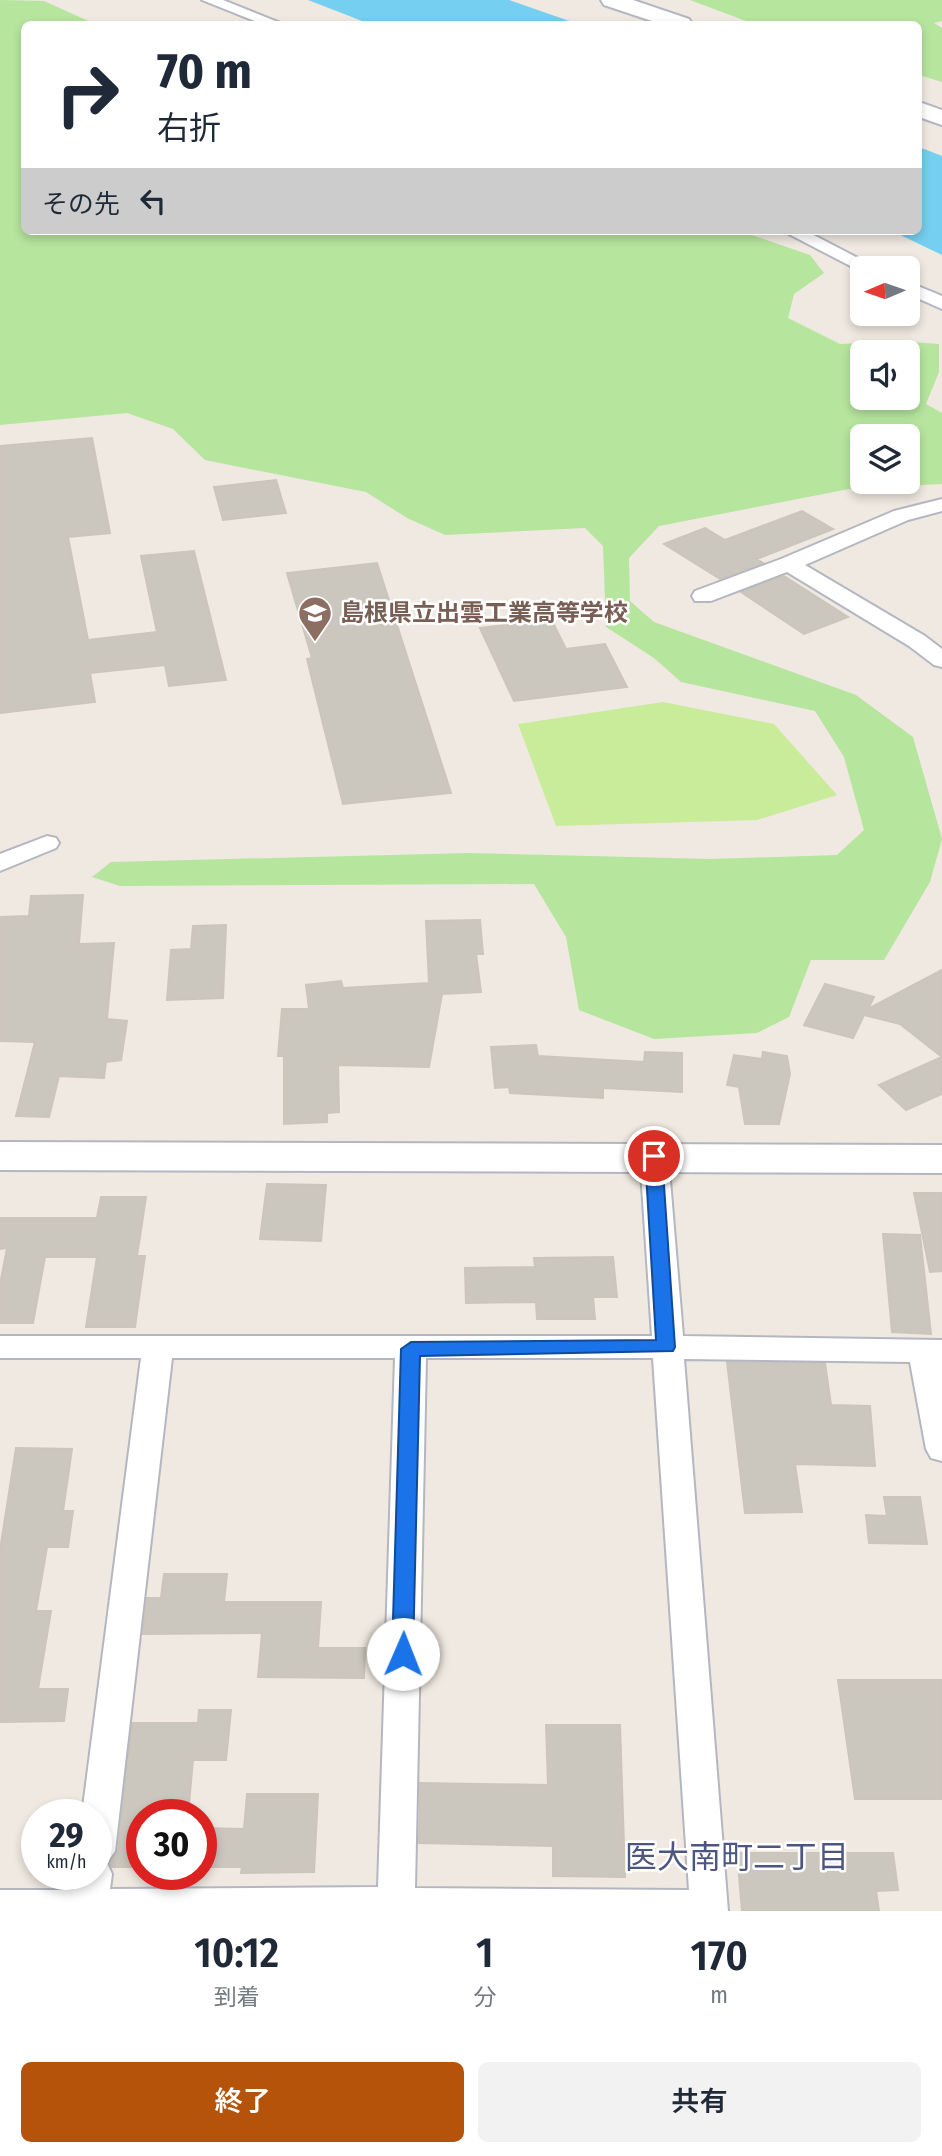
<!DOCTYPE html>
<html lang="ja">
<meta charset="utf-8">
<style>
body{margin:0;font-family:"Fira Sans Condensed","Noto Sans JP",sans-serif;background:#f2f2f3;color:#1f2937;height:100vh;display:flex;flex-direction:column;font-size:26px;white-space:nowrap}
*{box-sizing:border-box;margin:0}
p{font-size:23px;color:#747a83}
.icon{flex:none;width:38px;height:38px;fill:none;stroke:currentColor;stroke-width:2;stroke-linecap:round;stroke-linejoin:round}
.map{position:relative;height:1911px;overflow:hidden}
.details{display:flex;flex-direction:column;background:#fff;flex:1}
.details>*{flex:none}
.hud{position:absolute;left:21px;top:21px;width:901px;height:214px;border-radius:10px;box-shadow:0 4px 10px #0003;background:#fff;color:#1f2937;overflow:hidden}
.needle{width:46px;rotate:268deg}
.tools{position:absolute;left:850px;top:256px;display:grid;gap:14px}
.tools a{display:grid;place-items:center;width:70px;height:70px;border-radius:10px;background:#fff;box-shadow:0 4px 10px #0003;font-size:35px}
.speed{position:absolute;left:21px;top:1799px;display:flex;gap:14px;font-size:35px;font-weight:700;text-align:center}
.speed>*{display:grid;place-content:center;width:91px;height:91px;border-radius:50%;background:#fff;box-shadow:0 4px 10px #0003;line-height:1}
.speed small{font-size:18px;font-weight:400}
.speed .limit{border:10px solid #d22;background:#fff;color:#111}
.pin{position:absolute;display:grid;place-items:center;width:60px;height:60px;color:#fff;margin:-30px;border:4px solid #fff;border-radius:50%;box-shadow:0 2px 7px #0007}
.me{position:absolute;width:77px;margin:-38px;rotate:1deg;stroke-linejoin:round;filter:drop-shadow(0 0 5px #0008)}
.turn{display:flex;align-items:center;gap:24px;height:147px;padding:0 21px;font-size:32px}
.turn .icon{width:91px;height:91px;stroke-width:2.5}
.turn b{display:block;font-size:49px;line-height:60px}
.then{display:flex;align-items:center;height:66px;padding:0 21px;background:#0003;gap:14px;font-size:26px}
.eta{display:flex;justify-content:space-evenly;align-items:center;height:119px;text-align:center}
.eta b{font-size:42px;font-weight:600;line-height:49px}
.action{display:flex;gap:14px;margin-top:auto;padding:14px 21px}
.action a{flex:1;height:80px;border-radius:10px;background:#b45309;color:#fff;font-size:28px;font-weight:600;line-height:80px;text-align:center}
.action a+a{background:#f2f2f3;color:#1f2937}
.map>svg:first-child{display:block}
.green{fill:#b6e59e;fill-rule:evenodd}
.pitch{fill:#c9ec9a}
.water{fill:#75cff0}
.building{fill:#cbc7bf;stroke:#cbc5ba;stroke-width:2}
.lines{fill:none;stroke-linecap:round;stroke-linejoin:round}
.street-casing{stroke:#b4b7c1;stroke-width:4}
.secondary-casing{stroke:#b4b7c1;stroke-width:4}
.street{fill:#fff;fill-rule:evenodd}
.secondary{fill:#fff;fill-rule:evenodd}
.route{fill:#1a73e8;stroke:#114b97;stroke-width:2}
.labels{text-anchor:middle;stroke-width:5;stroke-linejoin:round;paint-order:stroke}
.education-label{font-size:24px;font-weight:bold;fill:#785e54;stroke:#fff;text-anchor:start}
.near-neighbourhood-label{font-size:32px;fill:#4d5680;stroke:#fff}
</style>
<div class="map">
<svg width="942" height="1911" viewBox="0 0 942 1911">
<rect width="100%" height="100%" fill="#efe9e1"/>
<path class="green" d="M0,0L44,1L95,24H24V231H740L810,255L824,273L794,294L788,318L840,344L897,341L939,344V372L926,404L942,413V484L849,489L659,526L629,558L630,601L654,622L856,695L913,737L942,839L930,882L884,960H811L789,1017L757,1033L654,1039L579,1010L566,937L534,884L120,886L92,877L111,862L469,853L711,859L837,855L864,830L844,757L815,711L681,682L654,658L606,627L603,546L585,528L445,535L407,518L366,492L205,460L173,429L127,413L0,425ZM863,352H908V397H863ZM863,436H908V481H863Z
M690,0H942V21L934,23L942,28V82L919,75V24H754Z"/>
<path class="pitch" d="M663,702L774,724L837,795L757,820L556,826L518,724Z"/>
<path class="water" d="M308,0H509L578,24H370Z
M919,147L942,156V255L892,231H919Z"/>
<path class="building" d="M92,438L110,533L68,537L88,640L157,632L141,556L194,551L226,680L169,686L165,665L90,673L95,702L0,713V446Z
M276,480L286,513L223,520L214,487Z
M802,511L833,529L757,559L763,563L720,579L664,544L705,528L725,540Z
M377,563L451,793L343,804L307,659L312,658L287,573Z
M784,576L848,617L804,634L741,592Z
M551,619L566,649L605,644L627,687L514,701L480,628Z
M83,895L79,944L114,943L107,1019L127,1021L121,1060L106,1062L104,1078L59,1076L49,1117L16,1116L35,1042L0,1041V917L29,916L31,896Z
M480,920L483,954H476L481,992L442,994L429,1067L338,1065L339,1112L327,1113V1122L284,1124V1056H278L282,1009H309L306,985L341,981L343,988L429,983L426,921Z
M226,925L223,998L167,1000L171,950L191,949L193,926Z
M942,970V1094L906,1110L879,1085L942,1057L900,1024L864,1015L853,1038L804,1025L825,984L874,997L868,1009Z
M536,1045L538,1056L644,1062L645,1052L682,1053V1092L603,1088V1098L510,1093L509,1087L495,1088L491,1047Z
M763,1052L787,1056L790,1074L779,1124H745L739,1087L727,1085L734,1055L762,1059Z
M267,1184L326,1185L321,1241L260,1239Z
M914,1193H942V1271L930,1272Z
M101,1197H146L137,1256H145L135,1327H86L97,1257H45L33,1323H0V1285L7,1248L0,1249V1218H97Z
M883,1234L920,1235L931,1334L892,1332Z
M613,1257L617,1297H593L595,1319H537L536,1302L466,1303L465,1268L535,1267L534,1258Z
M727,1362L825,1363L831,1405L870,1406L875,1466L795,1464L802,1512L745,1513Z
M16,1448L72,1449L63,1511H73L68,1547H47L36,1611H51L38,1689H68L64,1721L0,1722V1550Z
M884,1497H920L927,1544L869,1543L866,1515L887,1516Z
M164,1574H227L224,1602H321L318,1648H365L364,1678L258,1677L262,1633L143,1634L147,1598H161Z
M838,1680H942V1799H855Z
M199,1710H231L226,1760H193L188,1815H142V1867H112L110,1863L118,1851L132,1723H198Z
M546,1725H620L625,1877L553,1876V1846L419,1843L420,1783L548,1785Z
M247,1794H318L314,1872L241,1873L242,1867H201V1828L244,1829Z
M737,1853H893L898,1890L876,1891L879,1911H742Z"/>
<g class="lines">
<g class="street-casing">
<path id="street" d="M202,0H223L283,24H262Z
M783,231H806L877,268H863L862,272Z
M908,282L942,296V309L908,294Z
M942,499V511L908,520L805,565L925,636L942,649V667L934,665L909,646L787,572L711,601H695L692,596L695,591L781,559L894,511Z
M47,836L56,838L59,843L56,848L0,871V854Z
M654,1146L664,1149L668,1156L683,1336L942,1340V1461L931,1458L926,1449L910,1362L684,1359L728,1911H0V1890H73L74,1874H96V1815H82L141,1358H0V1336H652L640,1156L644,1149ZM172,1358H395L378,1887L110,1889L112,1874L107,1863L115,1851ZM426,1358H653L689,1890L415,1888Z"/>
</g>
<g class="secondary-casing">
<path id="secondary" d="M601,0H633L689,19L692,24H661L604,5Z
M919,102L942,110V125L919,117Z
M0,1142L942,1145V1173L0,1170Z"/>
</g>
<use href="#street" class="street"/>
<use href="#secondary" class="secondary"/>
</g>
<path class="route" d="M654,1150L662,1156L675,1347L673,1351L420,1356L413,1654L410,1661L403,1663L395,1661L392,1654L401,1349L411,1342L656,1340L645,1156Z"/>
<defs>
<g id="school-pin" transform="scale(1.75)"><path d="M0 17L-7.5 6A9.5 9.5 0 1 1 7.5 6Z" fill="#8d6e63" stroke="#fff"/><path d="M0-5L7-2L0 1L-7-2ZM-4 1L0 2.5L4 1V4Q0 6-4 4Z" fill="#fff"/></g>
</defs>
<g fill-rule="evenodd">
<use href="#school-pin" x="315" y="613"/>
</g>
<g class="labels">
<g class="education-label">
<text x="340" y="621">島根県立出雲工業高等学校</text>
</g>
<g class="near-neighbourhood-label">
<text x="737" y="1868">医大南町二丁目</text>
</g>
</g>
</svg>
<div class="tools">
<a><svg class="needle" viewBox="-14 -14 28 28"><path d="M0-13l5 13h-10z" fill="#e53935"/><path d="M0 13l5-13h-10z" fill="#747a83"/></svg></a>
<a><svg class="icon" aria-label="sound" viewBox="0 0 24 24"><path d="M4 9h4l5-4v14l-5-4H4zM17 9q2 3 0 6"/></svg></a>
<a><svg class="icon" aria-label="layers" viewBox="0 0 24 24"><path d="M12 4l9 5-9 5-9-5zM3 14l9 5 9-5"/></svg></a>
</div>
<div class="speed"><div>29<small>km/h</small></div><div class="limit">30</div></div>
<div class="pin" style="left:654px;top:1156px;background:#d93025"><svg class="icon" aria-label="arrive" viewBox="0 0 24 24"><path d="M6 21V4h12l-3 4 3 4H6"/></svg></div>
<svg class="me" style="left:403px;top:1654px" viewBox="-20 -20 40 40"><circle r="19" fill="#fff"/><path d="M0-13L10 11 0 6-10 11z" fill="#1a73e8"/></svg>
<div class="hud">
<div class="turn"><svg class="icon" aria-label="right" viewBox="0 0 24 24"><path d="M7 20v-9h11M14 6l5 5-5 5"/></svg><div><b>70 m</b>右折</div></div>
<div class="then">その先<svg class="icon" aria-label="left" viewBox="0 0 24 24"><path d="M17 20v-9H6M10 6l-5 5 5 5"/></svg></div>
</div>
</div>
<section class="details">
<div class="eta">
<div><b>10:12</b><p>到着</p></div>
<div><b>1</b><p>分</p></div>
<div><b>170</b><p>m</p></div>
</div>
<div class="action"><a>終了</a><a>共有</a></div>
</section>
